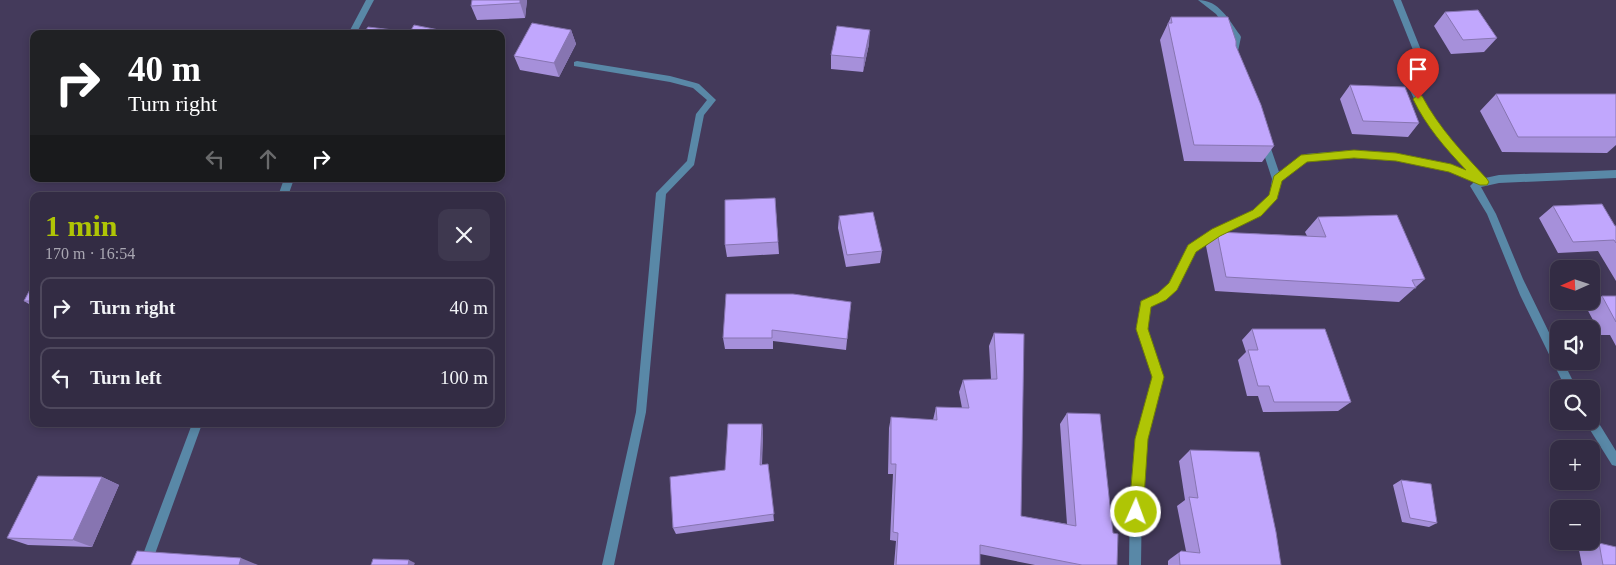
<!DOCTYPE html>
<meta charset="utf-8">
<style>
body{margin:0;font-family:"Times New Roman",serif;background:#3e384f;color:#f1f3f6;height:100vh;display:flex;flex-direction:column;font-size:19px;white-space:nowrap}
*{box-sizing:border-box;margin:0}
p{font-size:16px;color:#a9a7b2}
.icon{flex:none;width:28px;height:28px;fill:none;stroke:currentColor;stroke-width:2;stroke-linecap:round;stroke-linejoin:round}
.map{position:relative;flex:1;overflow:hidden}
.drawer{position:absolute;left:30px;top:192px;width:475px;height:235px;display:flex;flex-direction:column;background:#332c44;border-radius:10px;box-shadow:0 2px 8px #0003,0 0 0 1px #4e485d}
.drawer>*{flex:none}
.top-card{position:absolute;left:30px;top:30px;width:475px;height:152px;border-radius:10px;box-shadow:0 2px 8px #0003,0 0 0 1px #4e485d;background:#202124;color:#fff;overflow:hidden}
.needle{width:32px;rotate:267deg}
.controls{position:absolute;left:1550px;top:260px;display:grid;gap:10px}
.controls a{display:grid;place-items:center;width:50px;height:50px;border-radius:10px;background:#332c44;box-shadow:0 2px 8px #0003,0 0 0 1px #4e485d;font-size:25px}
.pin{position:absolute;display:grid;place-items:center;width:42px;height:42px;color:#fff;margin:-51px -21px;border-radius:50% 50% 50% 0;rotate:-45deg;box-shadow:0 0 5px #0007}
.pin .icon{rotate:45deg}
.me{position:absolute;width:55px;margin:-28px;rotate:2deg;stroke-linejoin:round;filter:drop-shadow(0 0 4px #0008)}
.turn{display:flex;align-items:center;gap:18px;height:105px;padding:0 15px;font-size:22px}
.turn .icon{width:65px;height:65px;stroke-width:2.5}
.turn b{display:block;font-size:35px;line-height:42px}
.lanes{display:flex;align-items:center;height:48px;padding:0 15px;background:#0003;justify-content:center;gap:25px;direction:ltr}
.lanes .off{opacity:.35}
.round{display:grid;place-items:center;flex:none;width:52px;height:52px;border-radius:10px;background:#3e384f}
.headline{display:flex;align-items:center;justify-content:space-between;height:85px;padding:0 15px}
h1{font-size:30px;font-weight:600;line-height:38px;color:#afc505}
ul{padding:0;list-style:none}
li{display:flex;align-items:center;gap:15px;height:62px;margin:0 10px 8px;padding:0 5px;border:2px solid #4e485d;border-radius:10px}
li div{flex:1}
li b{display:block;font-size:19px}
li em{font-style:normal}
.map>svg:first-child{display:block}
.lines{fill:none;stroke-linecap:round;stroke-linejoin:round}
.minor{fill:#5988a7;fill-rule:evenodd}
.wall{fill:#a690da}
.shaded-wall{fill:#8775b1}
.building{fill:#c1a7fd;stroke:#8775b1}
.route{fill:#afc505;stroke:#728003}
</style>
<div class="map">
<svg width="1616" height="565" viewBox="0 0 1616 565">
<rect width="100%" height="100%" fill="#443a5b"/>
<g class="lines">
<path class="minor" d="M366,0H374L356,34H348Z
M1198,0C1219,0 1229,20 1240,35L1241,37L1237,56L1234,57L1230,54L1233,37L1216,14Z
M1393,0H1401L1423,55L1410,74L1428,109L1451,142L1485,178L1499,175L1616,170V178L1499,183L1481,187L1496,214L1523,279L1559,353V361H1563L1577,389H1566L1520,295L1487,214L1470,186L1474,182L1449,171L1396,161L1354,158L1307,161L1281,181L1277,199L1260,216L1219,236L1195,251L1177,289L1166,300L1150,307L1147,329L1163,377L1147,439L1142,495L1141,565H1129L1130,495L1135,439L1153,377L1137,329L1140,304L1141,301L1158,294L1169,283L1189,245L1213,230L1254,210L1270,194L1272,179L1260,142L1262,140H1268L1279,172L1305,154L1354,150L1396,153L1451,164L1468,172L1445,146L1421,113L1402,74L1415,55Z
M577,61L670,76L696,83L699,84L716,100L704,115L694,165L666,194L646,412L614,565H602L636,412L656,193L687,161L696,114L707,100L693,88L670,82L574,66V62Z
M284,179H294L288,196H278Z
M1591,416L1595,417L1616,451V466L1612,465L1587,425L1586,421H1591Z
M192,424H202L151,565H139Z"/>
</g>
<path class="wall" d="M527,0L525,18L477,20L471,6Z
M1445,12L1497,38L1484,52L1451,54L1434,26Z
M1171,17L1236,46L1274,146L1262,162L1184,161L1160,40Z
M571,30L576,44L559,77L520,70L514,56Z
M869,44L863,72L831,69V55Z
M1350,85L1419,123L1408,137L1352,134L1340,99Z
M1496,94H1616V145L1607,153L1502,152L1480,111Z
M775,198L779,254L727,257L725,245Z
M1553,206L1616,226V281L1598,251L1558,253L1539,218Z
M839,216L882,251L880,263L846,267L838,228Z
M1318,217L1425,279L1399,302L1215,291L1206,246L1217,232L1307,236L1305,232Z
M34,282V307L24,301Z
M1602,296H1616V346L1610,335H1601L1586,307Z
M851,302L846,350L773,341V349H725L723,338Z
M1252,329L1351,402L1338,411L1263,412L1258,396H1247L1238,360L1246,352L1242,340Z
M994,333L1021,516L1067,524L1060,424L1067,413L1113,533L1117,565H1035L980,554V565H894L896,541L890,540L893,474H888L889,428L891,417L933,420L936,407L962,408L959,392L963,380L991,379L989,346Z
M762,424L763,433L762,465L768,464L774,521L676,534L673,528L725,470Z
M1190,450L1281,565H1168V561L1170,559L1181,551H1186L1177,506L1185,500L1179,461Z
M102,477L119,485L92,547L28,545L7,538Z
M1401,480L1437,523L1429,527L1402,522L1393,485Z
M1599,543L1616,565H1582L1579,550Z"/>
<path class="shaded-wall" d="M520,0H527L525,18L520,3Z
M571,30L576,44L559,77L554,63Z
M870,30L869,44L863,72L864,58Z
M762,424L763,433L761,473L760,465Z
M102,477L119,485L92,547L73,540Z
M241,558L258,565H239Z
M409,560L415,563L414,565H408Z"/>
<path class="building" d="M472,0H520V3L471,6Z
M1478,10L1497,38L1463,40L1445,12Z
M1171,17H1228L1236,41V46L1261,105L1274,146L1194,145L1168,23H1172Z
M532,23L571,30L554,63L514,56Z
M414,25L444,31L442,34H363L368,27L410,32Z
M837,26L870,30L864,58L831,55Z
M1350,85L1405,87L1419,123L1363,121Z
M1496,94H1616V137H1518Z
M775,198L778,242L725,245V200Z
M1602,204L1615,226H1616V243L1614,240L1573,242L1553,206Z
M873,212L882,251L847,255L839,216Z
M1397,215L1425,279L1412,280L1416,288L1226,277L1217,232L1326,237L1318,217Z
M34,282V301H24Z
M726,294H793L851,302L847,339L772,330V338H723Z
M1602,296H1616V322Z
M1252,329H1325L1351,402H1274L1269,386H1258L1248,350H1258Z
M994,333L1024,334L1021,516L1076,526L1067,413L1100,414L1113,533L1118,534L1117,565H1082L980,545V565H896L898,533L893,532L896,464H891V417L937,420L936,407L969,408L963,380L997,379Z
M728,424H762L760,465L768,464L774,514L673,528L670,477L725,470Z
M1190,450L1259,452L1276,532L1281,565H1180L1179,553L1181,551L1200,553L1189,497L1198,498Z
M38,476L102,477L73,540L7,538Z
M1401,480L1431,484L1437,523L1410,518Z
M1599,543L1616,547V565H1603Z
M137,551L241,558L239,565H131Z
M373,559L409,560L408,565H371Z"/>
<path class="route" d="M1418,95L1422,96C1439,128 1463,153 1487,179L1489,182L1487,185H1480L1449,172L1396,161L1354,158L1307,162L1282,181L1277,199L1261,216L1220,236L1196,252L1177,290L1166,300L1151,307L1148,329L1164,377L1148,439L1143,512L1141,517L1136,519L1131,517L1129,512L1135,439L1152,377L1136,329L1141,301L1158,293L1169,283L1188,245L1212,229L1253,210L1269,195L1274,176L1301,155L1354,150L1396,153L1451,164L1466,170C1445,148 1426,126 1413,99Z"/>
</svg>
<div class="controls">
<a><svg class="needle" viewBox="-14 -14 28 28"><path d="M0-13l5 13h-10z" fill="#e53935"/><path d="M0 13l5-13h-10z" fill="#a9a7b2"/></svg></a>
<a><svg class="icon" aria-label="sound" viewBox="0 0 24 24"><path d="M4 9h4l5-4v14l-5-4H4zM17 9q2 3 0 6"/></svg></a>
<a><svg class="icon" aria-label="search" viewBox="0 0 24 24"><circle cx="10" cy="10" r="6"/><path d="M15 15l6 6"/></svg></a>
<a>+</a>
<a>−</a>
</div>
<div class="pin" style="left:1418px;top:99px;background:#d93025"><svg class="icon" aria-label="arrive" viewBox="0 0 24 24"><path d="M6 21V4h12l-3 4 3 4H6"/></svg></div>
<svg class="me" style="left:1136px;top:512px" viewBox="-20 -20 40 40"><circle r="17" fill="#afc505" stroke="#fff" stroke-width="3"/><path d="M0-11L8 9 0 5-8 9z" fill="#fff"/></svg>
<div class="top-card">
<div class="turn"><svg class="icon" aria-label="right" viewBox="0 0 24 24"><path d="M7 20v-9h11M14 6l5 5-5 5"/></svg><div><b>40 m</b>Turn right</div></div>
<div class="lanes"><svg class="icon off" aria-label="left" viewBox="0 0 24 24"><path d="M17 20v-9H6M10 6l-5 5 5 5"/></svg><svg class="icon off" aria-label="ahead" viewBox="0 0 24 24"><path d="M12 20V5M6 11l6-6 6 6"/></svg><svg class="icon" aria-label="right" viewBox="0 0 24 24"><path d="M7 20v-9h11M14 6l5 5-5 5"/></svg></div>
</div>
<section class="drawer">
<div class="headline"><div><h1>1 min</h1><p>170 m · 16:54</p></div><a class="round"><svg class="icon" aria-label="close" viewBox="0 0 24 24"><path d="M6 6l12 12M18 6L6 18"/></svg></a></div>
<ul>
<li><svg class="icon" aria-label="right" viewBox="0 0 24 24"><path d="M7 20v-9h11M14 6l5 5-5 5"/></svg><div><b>Turn right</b></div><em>40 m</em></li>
<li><svg class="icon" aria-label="left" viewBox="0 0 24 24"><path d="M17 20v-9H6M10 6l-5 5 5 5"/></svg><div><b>Turn left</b></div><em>100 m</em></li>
</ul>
</section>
</div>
